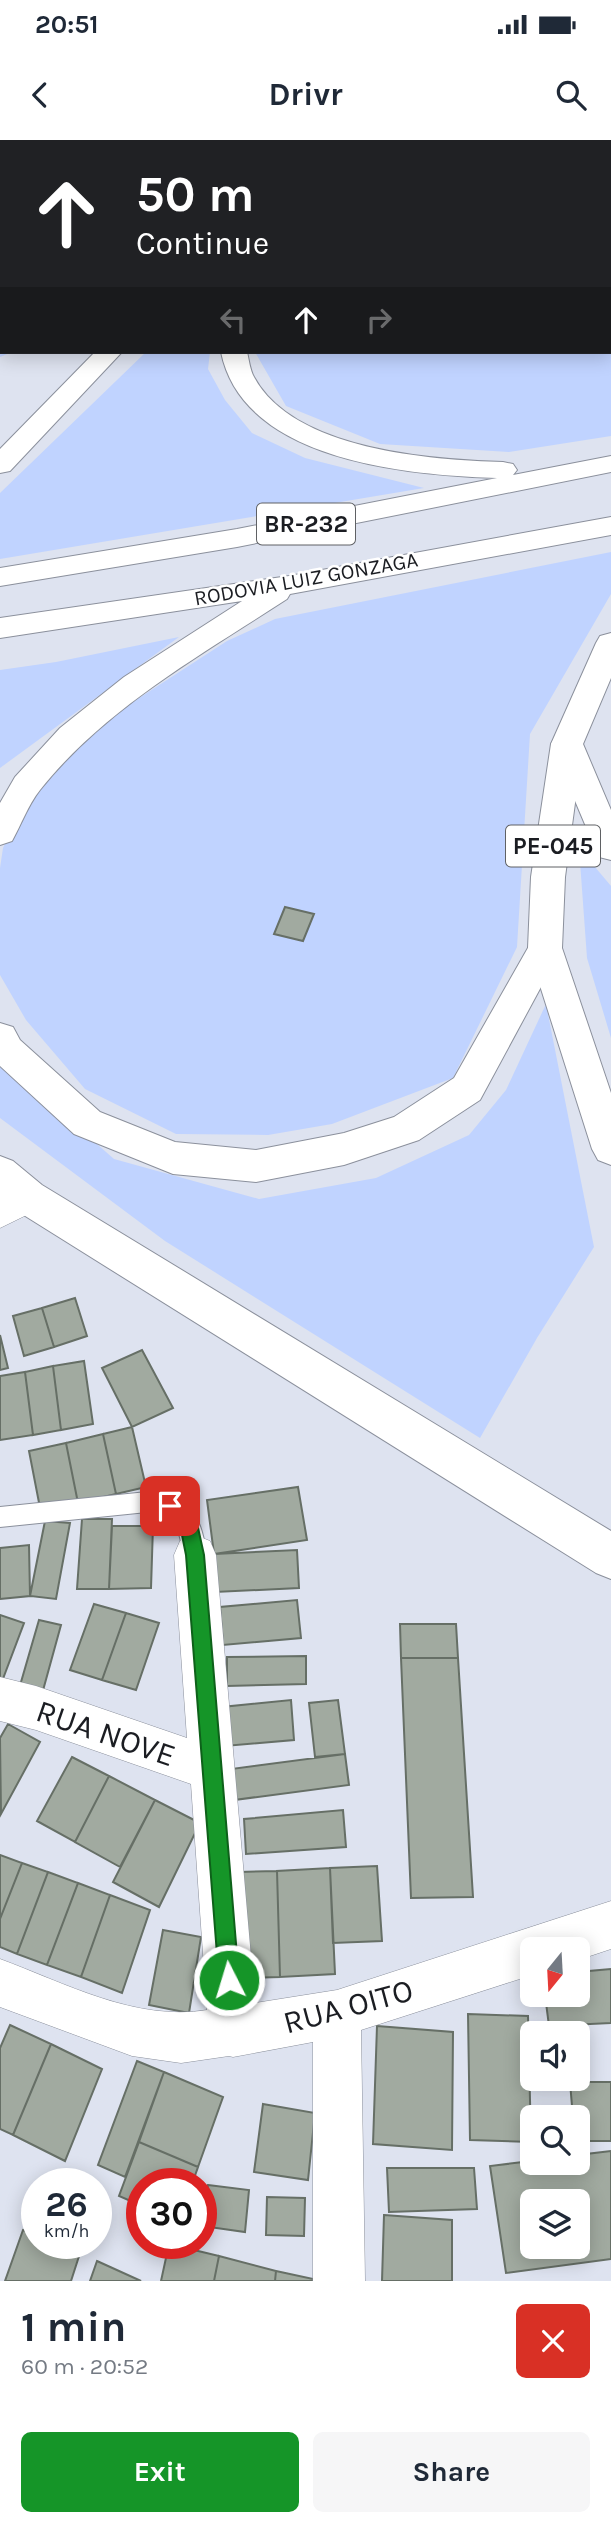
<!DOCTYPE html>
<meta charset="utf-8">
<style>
body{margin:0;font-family:Karla,sans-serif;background:#f6f6f7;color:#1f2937;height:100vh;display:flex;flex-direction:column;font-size:26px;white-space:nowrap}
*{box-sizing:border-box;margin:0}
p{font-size:23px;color:#747a83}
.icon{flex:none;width:38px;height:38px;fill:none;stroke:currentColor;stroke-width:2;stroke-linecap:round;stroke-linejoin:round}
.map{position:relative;height:2141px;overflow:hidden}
.panel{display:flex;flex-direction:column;background:#fff;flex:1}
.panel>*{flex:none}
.banner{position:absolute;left:0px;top:0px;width:612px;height:214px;box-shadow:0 4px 18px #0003;background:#202124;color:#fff;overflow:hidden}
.needle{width:46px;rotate:198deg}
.controls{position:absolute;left:520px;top:1797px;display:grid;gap:14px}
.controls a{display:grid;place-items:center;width:70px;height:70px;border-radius:10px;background:#fff;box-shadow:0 4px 18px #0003;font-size:35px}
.speed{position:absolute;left:21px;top:2028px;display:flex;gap:14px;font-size:35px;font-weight:700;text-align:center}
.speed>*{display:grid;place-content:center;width:91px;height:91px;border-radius:50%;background:#fff;box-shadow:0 4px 18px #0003;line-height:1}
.speed small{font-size:18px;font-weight:400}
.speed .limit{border:10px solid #d22;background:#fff;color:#111}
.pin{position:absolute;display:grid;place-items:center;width:60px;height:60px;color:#fff;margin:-30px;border-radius:14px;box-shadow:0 4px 10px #0006}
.me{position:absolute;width:77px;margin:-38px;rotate:355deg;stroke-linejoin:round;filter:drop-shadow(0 0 5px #0008)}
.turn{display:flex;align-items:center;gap:24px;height:147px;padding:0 21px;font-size:32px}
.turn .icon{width:91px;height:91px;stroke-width:2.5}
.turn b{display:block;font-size:49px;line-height:60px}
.lanes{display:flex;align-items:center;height:66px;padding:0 21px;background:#0003;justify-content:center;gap:35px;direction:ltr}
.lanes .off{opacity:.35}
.round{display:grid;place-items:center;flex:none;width:74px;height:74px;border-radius:10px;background:#f6f6f7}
.summary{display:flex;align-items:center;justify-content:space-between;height:119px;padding:0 21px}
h1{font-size:42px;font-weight:700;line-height:52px}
.cta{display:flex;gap:14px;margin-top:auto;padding:14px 21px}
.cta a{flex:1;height:80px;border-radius:10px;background:#159528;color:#fff;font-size:28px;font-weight:700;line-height:80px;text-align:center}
.cta a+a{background:#f6f6f7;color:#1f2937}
.status{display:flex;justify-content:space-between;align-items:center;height:49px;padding:0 35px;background:#fff;direction:ltr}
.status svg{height:19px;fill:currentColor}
header{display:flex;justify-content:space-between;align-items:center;height:91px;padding:0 21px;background:#fff;font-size:32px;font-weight:700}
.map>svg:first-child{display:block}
.green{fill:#c0d3ff}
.building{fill:#a1aaa0;stroke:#666f66;stroke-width:2;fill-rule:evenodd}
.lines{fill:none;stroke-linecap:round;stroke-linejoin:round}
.service-casing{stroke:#8b909c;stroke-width:2}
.minor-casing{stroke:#8b909c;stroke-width:1}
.primary-casing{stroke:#8b909c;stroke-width:2}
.trunk-casing{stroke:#8b909c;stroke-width:2}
.service{fill:#fff;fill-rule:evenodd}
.minor{fill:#fff;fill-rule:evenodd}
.primary{fill:#fff;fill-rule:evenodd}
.trunk{fill:#fff;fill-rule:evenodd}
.route{fill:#159528;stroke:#0e611a;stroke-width:2}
.labels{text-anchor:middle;stroke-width:5;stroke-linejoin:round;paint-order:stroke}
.far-street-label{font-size:21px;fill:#1b1d22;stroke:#fff}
.shield{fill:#fff;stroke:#5f6164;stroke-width:2}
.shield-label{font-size:24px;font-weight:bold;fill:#1b1d22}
.near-street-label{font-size:32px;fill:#1b1d22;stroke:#fff}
</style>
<div class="status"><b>20:51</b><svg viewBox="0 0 49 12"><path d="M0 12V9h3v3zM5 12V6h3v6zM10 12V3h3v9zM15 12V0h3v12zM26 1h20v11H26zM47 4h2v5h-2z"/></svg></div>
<header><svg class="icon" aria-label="back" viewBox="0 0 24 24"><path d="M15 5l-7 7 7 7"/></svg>Drivr<svg class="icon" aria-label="search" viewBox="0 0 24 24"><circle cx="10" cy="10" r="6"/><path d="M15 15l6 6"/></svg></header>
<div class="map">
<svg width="611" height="2141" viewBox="0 0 611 2141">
<rect width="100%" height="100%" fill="#dee3f0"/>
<path class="green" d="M0,0H435L2,2V212H12L0,217Z
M611,27V296L509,312L380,304L286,266L255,212H611Z
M146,212H210L208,229L225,260L252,293L305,318L424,348L0,419V353Z
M611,412V454L530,594L517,807L453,938L332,984L268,995L176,994L85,949L26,880L0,835V728L3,708L31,645L99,584L227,501L275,479Z
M179,497L0,628V530L56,522Z
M579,708L611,746V898L587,818Z
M546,864L594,1107L537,1198L480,1298L165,1101L0,978V919L114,1019L259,1059L376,1038L469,995L506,950Z"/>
<path class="building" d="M285,767L314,774L303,801L274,794Z
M75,1158L87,1196L54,1207L42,1168Z
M42,1168L54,1207L24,1216L13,1176Z
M0,1195L8,1228L0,1230Z
M142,1210L173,1268L132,1287L102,1228Z
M84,1221L93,1284L61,1290L53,1226Z
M53,1226L61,1290L33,1295L25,1232Z
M25,1232L33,1295L0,1300V1236Z
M132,1287L146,1347L116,1354L103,1294Z
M103,1294L116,1354L78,1363L66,1303Z
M66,1303L78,1363L41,1373L29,1311Z
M298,1347L307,1400L214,1414L207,1360Z
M82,1379H112L109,1449H77Z
M45,1381L70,1383L56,1459L30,1456Z
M112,1386H153L151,1448L109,1449Z
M29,1405L30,1456L0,1459V1408Z
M297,1410L299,1448L215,1452L214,1414Z
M297,1460L301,1498L223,1505L220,1467Z
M94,1464L126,1473L102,1540L70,1530Z
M126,1473L159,1483L136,1550L102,1540Z
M0,1475L24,1483L1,1544L0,1543Z
M39,1480L61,1485L42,1554L19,1549Z
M400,1484H456L458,1518H401Z
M306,1516V1544L227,1546V1517Z
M401,1518H458L473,1757L411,1758Z
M291,1560L294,1600L225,1606L222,1567Z
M338,1560L345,1614L315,1617L309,1563Z
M8,1584L40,1602L1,1674L0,1598Z
M345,1614L349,1645L234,1660L231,1629Z
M72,1617L109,1636L75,1702L37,1681Z
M109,1636L155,1660L120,1727L75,1702Z
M155,1660L200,1683L159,1767L113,1742Z
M343,1670L346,1707L246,1714L244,1679Z
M0,1715L22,1723L0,1779Z
M22,1723L48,1732L17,1814L0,1807V1779Z
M377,1726L382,1801L333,1803L330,1728Z
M330,1728L335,1834L280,1837L277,1731Z
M277,1731L280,1837L241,1838L239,1732Z
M48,1732L78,1743L47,1825L17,1814Z
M78,1743L110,1755L81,1837L47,1825Z
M110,1755L150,1770L122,1853L81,1837Z
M163,1790L201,1797L189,1873L149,1865Z
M611,1829V1883L549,1886L545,1855H578V1832Z
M468,1874L528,1876L531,2002L470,2000Z
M10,1885L51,1904L13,1995L0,1989V1908Z
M377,1886L453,1892L452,2010L373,2004Z
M51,1904L102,1929L65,2021L13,1995Z
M137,1921L164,1932L125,2037L98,2025Z
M164,1932L223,1957L198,2027L139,2002Z
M570,1942H611V2001H578V1978H573Z
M263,1964L315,1973L308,2040L254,2032Z
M139,2002L198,2027L192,2044H142V2066L119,2056Z
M611,2011V2119L506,2133L490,2026L532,2021V2023H578V2015ZM532,2062H578V2107H532Z
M387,2028H474L477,2069L389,2072Z
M208,2045L249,2050L245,2092L202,2086Z
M267,2057L305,2058L304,2096L266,2095Z
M384,2075L452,2080V2141H382Z
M23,2090L37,2096V2104H56L80,2113L71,2141H5Z
M169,2104L219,2116L214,2141H161Z
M219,2116L276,2131L275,2141H214Z
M97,2121L141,2141H90Z
M276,2131L318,2140L317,2141H275Z"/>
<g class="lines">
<g class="service-casing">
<path id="service" d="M157,1351C167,1355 179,1358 187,1365C200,1377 209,1407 203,1423L195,1426L187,1423C177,1399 185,1384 157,1371L0,1387V1367Z"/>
</g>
<g class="minor-casing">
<path id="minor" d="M28,1041L41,1046L46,1057L41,1068L0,1088V1054Z
M195,1395L210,1401L216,1415L255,1863L337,1850L611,1761V1809L578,1820V1810H532V1835L361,1890L365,2141H313V1902L233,1917L229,1916L181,1923L132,1916L0,1867V1819C65,1843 136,1882 207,1870L191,1644L36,1590L0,1581V1537L36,1546L187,1598L174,1415L180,1401Z"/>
</g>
<g class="primary-casing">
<path id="primary" d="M611,493V538L583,604L565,737L562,808L611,953V1025L598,1020L592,1009L528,808L531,737L551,604L596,503L600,496Z"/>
</g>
<g class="trunk-casing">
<path id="trunk" d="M507,0H534L506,2Z
M95,212H122L10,331L0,333V309Z
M221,212H247C249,220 250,230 254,237C293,310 431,320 503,322L513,324L517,330L513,335L611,316V332L237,407L0,446V428L237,389L497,338C407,335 243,321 221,212Z
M611,377V395L290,454L287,459C201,515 105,568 40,650C28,665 21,685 12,701L0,705V663L15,637L60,588L124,537L242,461L0,498V478L289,436Z
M567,593L578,596L583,604L611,670V720L599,717L595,708L551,604L556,596Z
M545,795L557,799L562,808L480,960L419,1000L344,1025L256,1042L173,1034L74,994L0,926V883L13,887L20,900L100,972L175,1002L256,1010L344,993L394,977L454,938L533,799Z
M0,1016L13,1021L42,1045L611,1391V1439L596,1433L14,1069L0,1055Z"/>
</g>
<use href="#service" class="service"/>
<use href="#minor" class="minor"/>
<use href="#primary" class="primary"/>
<use href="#trunk" class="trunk"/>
</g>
<path class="route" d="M170,1357L195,1374L204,1415L239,1840L236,1848L229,1851L222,1848L219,1840L186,1415L180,1385L164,1372L162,1366L164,1360Z"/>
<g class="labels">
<g class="far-street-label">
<text transform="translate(306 439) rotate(-10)" y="7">RODOVIA LUIZ GONZAGA</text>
</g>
<g class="shield">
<rect x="257" y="363.5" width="98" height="41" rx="5"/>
<rect x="506" y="685.5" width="94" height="41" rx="5"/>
</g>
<g class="shield-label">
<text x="306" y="392">BR-232</text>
<text x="553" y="714">PE-045</text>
</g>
<g class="near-street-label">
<text transform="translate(106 1593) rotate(19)" y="11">RUA NOVE</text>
<text transform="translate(348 1866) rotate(-15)" y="11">RUA OITO</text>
</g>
</g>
</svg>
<div class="controls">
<a><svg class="needle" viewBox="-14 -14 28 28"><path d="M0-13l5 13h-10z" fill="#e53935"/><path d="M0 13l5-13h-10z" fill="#747a83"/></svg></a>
<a><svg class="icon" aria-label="sound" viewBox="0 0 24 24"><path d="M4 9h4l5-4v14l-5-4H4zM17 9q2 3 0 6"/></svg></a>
<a><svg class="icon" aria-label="search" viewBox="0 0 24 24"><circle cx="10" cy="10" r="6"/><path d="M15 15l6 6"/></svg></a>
<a><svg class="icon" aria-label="layers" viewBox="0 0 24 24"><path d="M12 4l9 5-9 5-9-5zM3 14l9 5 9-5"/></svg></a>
</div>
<div class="speed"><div>26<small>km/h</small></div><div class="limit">30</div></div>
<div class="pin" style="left:170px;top:1366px;background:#d93025"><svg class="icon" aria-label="arrive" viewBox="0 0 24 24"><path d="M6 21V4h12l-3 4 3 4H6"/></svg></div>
<svg class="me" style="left:229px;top:1840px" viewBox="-20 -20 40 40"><circle r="17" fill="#159528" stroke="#fff" stroke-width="3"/><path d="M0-11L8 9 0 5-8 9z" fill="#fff"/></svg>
<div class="banner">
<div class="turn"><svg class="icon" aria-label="ahead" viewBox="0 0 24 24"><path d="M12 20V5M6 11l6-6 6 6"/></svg><div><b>50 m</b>Continue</div></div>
<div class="lanes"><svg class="icon off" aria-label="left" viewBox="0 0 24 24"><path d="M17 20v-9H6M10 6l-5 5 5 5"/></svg><svg class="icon" aria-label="ahead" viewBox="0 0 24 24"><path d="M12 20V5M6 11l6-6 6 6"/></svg><svg class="icon off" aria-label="right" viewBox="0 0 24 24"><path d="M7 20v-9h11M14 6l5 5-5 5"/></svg></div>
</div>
</div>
<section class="panel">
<div class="summary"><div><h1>1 min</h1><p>60 m · 20:52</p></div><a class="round" style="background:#d93025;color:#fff"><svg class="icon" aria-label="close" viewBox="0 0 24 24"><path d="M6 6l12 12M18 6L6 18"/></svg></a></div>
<div class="cta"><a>Exit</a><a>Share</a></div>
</section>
